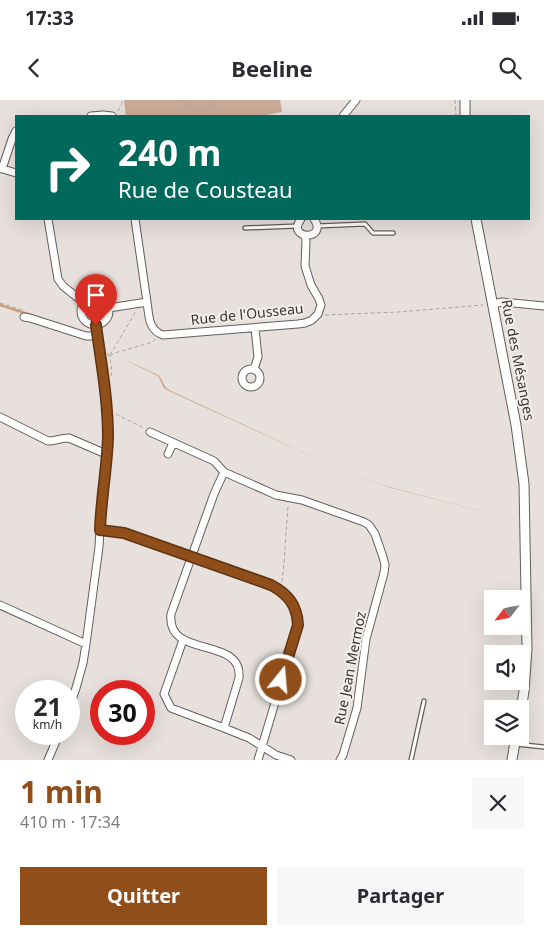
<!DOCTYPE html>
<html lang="fr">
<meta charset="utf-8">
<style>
body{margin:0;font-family:"Noto Sans",sans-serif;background:#f7f7f7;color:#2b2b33;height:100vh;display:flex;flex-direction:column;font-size:19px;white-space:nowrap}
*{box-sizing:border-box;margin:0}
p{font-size:16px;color:#7c7c81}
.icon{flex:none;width:28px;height:28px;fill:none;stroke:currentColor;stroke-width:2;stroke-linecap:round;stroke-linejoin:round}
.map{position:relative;height:660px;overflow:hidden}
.drawer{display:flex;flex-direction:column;background:#fff;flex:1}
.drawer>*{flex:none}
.guide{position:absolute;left:15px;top:15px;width:515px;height:105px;border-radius:0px;box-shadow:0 5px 20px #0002;background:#00695c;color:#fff;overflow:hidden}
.needle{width:32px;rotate:238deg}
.tools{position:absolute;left:484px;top:490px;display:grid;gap:10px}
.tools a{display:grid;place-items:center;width:45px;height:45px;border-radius:0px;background:#fff;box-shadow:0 5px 20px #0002;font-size:25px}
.speed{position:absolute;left:15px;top:580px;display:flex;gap:10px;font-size:25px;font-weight:700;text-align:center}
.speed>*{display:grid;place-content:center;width:65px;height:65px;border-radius:50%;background:#fff;box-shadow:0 5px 20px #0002;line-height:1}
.speed small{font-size:12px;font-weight:400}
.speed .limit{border:8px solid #d22;background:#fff;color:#111}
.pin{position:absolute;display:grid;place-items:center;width:42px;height:42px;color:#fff;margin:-51px -21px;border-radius:50% 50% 50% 0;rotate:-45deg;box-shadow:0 0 5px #0007}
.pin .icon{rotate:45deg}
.me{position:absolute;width:55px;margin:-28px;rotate:17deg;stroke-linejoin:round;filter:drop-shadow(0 0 4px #0008)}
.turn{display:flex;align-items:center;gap:18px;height:105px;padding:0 20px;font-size:22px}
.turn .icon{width:65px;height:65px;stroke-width:2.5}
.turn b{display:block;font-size:35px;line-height:42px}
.round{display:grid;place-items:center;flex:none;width:52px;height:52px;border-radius:0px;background:#f7f7f7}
.headline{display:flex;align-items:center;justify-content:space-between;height:85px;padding:0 20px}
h1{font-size:30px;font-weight:700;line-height:38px;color:#904e1b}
.cta{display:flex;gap:10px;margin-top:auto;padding:10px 20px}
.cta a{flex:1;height:58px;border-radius:0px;background:#904e1b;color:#fff;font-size:20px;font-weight:700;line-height:58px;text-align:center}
.cta a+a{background:#f7f7f7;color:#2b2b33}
.status{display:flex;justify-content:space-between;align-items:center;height:35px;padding:0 25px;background:#fff;direction:ltr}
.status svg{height:14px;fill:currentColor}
header{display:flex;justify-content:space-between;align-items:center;height:65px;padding:0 20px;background:#fff;font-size:22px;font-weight:700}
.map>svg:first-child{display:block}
.green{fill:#caaa97}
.water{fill:#ce9e7e}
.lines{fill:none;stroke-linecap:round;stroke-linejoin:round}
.stream{stroke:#ce9e7e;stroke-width:2.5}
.service-casing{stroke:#645f5b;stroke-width:5.5}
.minor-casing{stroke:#645f5b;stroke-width:9}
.secondary-casing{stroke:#645f5b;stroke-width:11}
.path{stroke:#aba6a2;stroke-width:1;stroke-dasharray:4 2.5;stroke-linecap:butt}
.service{stroke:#fff;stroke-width:3}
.minor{stroke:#fff;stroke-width:7}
.secondary{stroke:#fff;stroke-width:9}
.route-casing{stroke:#5e3312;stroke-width:12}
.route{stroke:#904e1b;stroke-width:9}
.labels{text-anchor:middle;stroke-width:4;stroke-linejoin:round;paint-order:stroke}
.street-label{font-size:14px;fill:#363432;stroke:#f4eeea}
</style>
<div class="status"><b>17:33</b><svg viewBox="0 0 49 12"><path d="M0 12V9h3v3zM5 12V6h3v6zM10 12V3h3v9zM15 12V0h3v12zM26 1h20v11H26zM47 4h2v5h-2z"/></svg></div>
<header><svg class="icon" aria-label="back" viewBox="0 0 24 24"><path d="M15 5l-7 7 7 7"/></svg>Beeline<svg class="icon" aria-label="search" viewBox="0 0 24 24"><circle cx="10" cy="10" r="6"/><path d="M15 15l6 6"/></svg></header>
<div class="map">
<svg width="544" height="660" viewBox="0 0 544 660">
<rect width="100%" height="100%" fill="#e7e0dc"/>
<path class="green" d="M124,0H280L282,12L260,16H126Z"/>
<path class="water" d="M117,256L158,275C163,280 163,286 169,290L335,367L386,386L518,421L388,387L335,367L169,291L164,288L158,276Z"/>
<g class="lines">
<path class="stream" d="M0,205L31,215"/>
<g class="service-casing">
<path id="service" d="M317,126L365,124L373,133H393
M245,128L297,126
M515,644L544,647
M411,660L424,601"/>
</g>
<g class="minor-casing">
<path id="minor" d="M91,16L103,15L112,16
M343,16L356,0
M0,68L16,73
M2,69L12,39L16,31
M48,119L58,179L63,186L83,202
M301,119C285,140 329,141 314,119
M81 211a14 14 0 1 1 28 0a14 14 0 1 1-28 0Z
M147,202C149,215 148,230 163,235L298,224L305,223L312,220L318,214L321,205L319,199L311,185L305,166L306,141L305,135
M493,204L502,202L544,206
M109,208L147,202L135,119
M24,217L30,218L86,236H98
M254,269L258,257L255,228
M242 278a9 9 0 1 1 18 0a9 9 0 1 1-18 0Z
M0,317L48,341C55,341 61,338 69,338L106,354
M150,332L214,361L224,372L276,395L302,400L364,422L369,425L375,434L383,457L385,465L384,473L366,539L357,608L343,655L340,660
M168,354L173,343
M224,372L214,394L171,514C166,560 243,535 239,578L224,628L249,638L276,655L291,660
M100,430L124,433L271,485C288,494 297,505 298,525L258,660
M0,505L86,544
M183,540L164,594L171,608L224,628
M69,608L76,588L83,563L86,544L99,447L101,411L108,340L107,310L96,225
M48,660L59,634"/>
</g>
<g class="secondary-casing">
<path id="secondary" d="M465,0V16
M476,119L516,325L524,384L527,549L524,591L520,617
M512,660L516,636"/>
</g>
<path class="path" d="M179,0C193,8 203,15 216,0
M455,0L456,16
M118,11L122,4V0
M0,203L22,210
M325,215L398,212L483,205
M108,253C111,260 112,270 111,278
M110,255L136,211
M110,256L115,253L153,242L155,239
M116,314L144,328
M282,482L284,462L288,406"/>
<use href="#service" class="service"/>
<use href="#minor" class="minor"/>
<use href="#secondary" class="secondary"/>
</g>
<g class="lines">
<g class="route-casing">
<path id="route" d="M96,225C101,262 108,299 108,337C107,368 101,399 100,430L124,433L271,485C288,494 297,505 298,525L281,580"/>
</g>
<use href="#route" class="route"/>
</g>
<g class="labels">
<g class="street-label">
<text transform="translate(247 214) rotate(-6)" y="5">Rue de l'Ousseau</text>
<text transform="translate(518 260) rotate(79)" y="5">Rue des Mésanges</text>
<text transform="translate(350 568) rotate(-79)" y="5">Rue Jean Mermoz</text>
</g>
</g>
</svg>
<div class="tools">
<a><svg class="needle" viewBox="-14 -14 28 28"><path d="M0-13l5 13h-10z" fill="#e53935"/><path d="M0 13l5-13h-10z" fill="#7c7c81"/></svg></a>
<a><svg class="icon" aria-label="sound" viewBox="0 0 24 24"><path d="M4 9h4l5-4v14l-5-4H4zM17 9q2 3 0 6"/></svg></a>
<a><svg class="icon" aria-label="layers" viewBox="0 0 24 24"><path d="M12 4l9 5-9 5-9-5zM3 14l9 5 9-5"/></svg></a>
</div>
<div class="speed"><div>21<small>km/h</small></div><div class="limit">30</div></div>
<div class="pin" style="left:96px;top:225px;background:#d93025"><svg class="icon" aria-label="arrive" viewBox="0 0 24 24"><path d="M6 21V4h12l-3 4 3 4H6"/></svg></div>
<svg class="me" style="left:281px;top:580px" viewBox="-20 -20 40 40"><circle r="17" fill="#904e1b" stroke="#fff" stroke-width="3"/><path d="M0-11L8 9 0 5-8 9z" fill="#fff"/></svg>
<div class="guide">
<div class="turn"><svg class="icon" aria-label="right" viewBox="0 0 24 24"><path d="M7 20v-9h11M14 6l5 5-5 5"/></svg><div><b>240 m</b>Rue de Cousteau</div></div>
</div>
</div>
<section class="drawer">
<div class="headline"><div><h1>1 min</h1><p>410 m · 17:34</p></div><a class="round"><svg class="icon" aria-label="close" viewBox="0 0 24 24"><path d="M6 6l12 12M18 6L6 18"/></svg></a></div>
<div class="cta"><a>Quitter</a><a>Partager</a></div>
</section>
